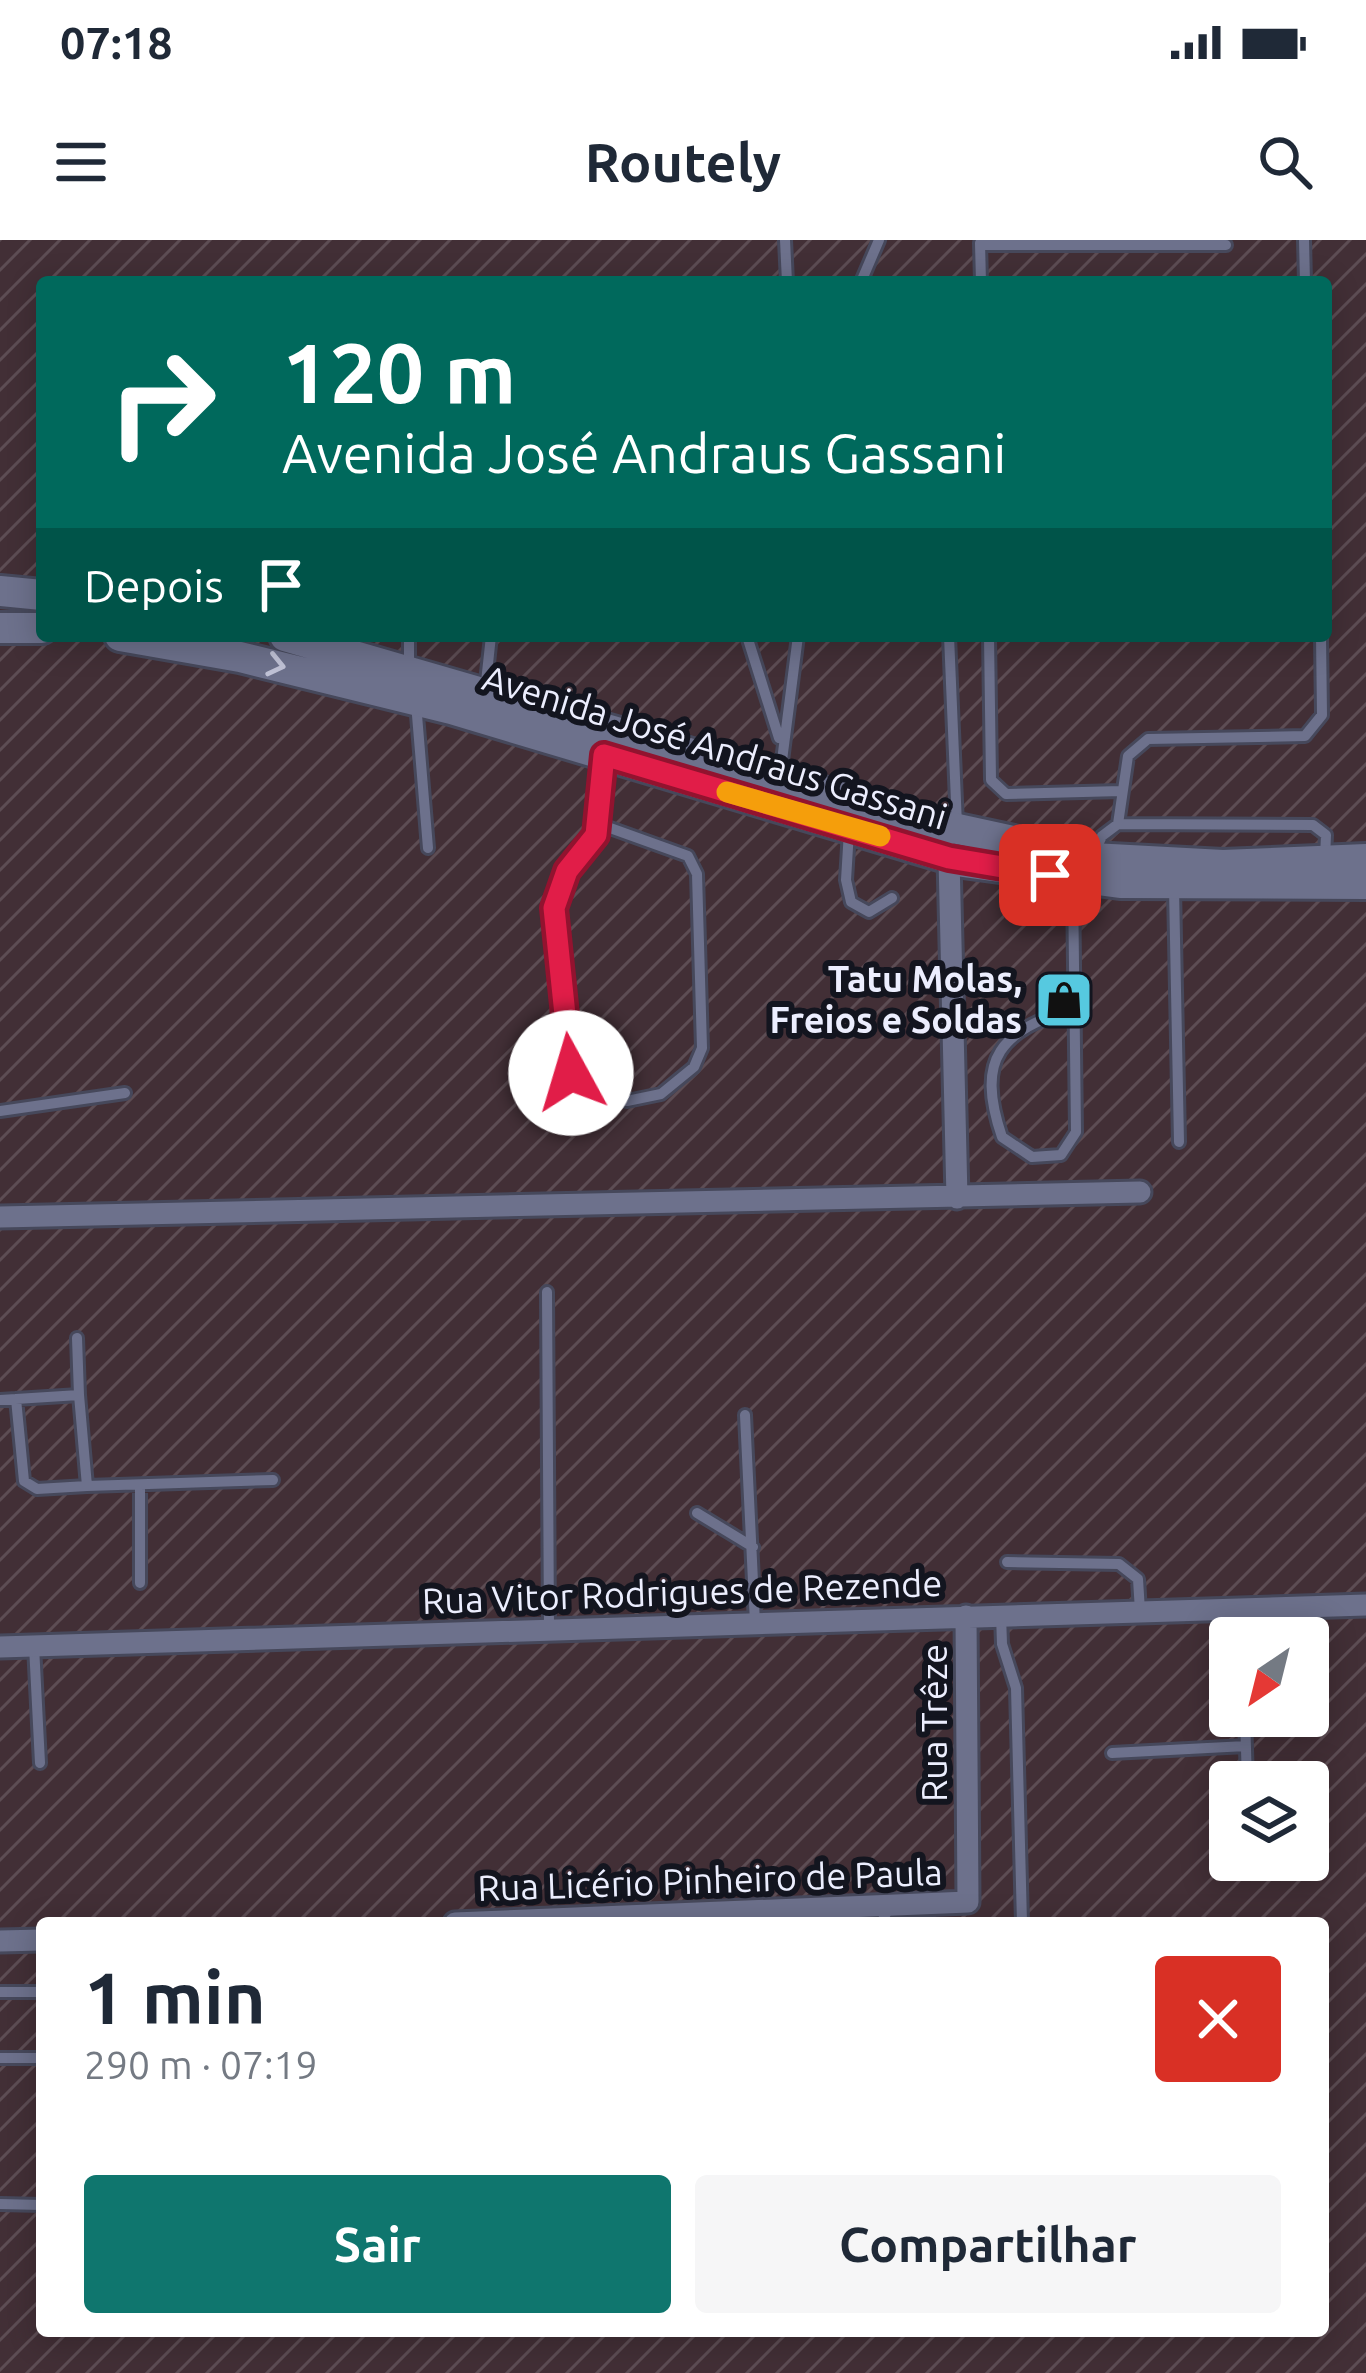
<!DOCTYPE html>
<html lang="pt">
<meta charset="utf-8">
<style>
body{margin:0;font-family:Ubuntu,sans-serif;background:#f6f6f7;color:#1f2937;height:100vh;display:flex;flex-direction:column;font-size:45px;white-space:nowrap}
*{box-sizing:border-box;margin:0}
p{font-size:39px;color:#747a83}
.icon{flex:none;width:66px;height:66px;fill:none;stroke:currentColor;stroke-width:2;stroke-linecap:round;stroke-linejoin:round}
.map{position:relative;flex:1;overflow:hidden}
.sheet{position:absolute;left:36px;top:1677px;width:1293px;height:420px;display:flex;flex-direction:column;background:#fff;border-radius:12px;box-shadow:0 6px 30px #0003}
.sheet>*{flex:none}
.banner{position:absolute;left:36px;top:36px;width:1296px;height:366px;border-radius:12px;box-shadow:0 6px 30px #0003;background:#00695c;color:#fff;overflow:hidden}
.needle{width:78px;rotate:215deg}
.fabs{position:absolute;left:1209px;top:1377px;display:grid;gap:24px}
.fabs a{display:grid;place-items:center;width:120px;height:120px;border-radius:12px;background:#fff;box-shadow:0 6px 30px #0003;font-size:60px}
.pin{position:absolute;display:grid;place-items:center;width:102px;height:102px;color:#fff;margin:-51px;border-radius:24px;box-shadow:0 6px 18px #0006}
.me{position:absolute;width:132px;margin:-66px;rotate:354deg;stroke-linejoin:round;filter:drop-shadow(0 0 9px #0008)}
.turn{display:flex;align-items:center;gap:42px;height:252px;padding:0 48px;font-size:54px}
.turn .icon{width:156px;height:156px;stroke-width:2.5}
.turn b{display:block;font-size:84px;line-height:102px}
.then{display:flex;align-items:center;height:114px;padding:0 48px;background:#0003;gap:24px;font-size:45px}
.round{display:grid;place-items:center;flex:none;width:126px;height:126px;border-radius:12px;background:#f6f6f7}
.summary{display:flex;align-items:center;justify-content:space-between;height:204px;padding:0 48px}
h1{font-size:72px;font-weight:600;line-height:90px}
.button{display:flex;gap:24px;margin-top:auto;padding:24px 48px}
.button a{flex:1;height:138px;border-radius:12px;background:#0f766e;color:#fff;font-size:48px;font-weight:600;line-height:138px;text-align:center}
.button a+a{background:#f6f6f7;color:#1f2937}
.status{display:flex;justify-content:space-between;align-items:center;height:84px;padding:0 60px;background:#fff;direction:ltr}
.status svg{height:33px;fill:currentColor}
header{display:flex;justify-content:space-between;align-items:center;height:156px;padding:0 48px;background:#fff;font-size:54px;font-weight:600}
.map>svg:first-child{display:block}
.industrial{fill:url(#industrial-furrows);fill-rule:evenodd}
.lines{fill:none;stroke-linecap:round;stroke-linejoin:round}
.lane-casing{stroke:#46485b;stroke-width:16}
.street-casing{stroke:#46485b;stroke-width:27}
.secondary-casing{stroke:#46485b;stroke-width:36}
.lane{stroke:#6d718c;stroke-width:10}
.street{stroke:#6d718c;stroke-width:21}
.secondary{stroke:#6d718c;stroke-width:30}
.oneway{stroke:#c0c2d6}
.route-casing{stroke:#92132f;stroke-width:30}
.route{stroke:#e11d48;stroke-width:21}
.slow{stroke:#f59e0b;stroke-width:21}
.labels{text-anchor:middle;stroke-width:12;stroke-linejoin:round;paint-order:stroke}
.street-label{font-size:36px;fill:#eceefe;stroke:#13151f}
.poi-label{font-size:36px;font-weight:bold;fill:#eceefe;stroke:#13151f;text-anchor:end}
</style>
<div class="status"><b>07:18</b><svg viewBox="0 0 49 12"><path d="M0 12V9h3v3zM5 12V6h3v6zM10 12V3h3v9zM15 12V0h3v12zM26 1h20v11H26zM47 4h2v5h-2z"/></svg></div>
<header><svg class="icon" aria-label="menu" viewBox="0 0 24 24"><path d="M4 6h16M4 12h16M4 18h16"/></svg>Routely<svg class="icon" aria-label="search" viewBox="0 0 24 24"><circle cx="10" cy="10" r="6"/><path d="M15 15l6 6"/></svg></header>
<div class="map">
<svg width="1366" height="2133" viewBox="0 0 1366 2133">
<defs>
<pattern id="industrial-furrows" width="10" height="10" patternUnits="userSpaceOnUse" patternTransform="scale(3)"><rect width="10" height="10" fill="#422f36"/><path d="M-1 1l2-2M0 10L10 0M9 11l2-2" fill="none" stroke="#5d4d54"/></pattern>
</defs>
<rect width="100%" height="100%" fill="#292b42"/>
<path class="industrial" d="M0,0H1366V2133H0ZM42,42H1326V396H42ZM1230,1398H1308V1476H1230ZM1230,1542H1308V1620H1230ZM42,1683H1323V2091H42Z"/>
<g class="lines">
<g class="lane-casing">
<path id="lane" d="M785,0L787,42
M1304,0L1305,42
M980,3L981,42
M980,5H1226
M861,42L879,0
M747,396L779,498
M949,396L957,585
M989,396L991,540L1006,554L1121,551
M409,429V396
M485,451L491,396
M416,463L428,608
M780,536L798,396
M599,584L688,616L697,634L702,808L694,827L661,854L627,861L590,854L571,833L553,668L567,631L596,595L604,518
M1118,584L1128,516L1148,499L1305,496L1322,475L1321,396
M849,591L846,640L851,662L869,672L892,658
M1093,615L1102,596L1118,584L1313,585L1326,595L1325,618
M1073,641L1076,892L1061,915L1032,917L1002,897C975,817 1001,791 1074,768
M1174,648L1179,902
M0,871L125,853
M547,1052L549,1389
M77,1098L79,1155
M16,1159L24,1241L37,1249L87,1246
M0,1160L79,1155L87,1246L273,1240
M745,1175L755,1383
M140,1245V1343
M697,1273L753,1307
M1007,1322L1119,1324L1138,1339L1140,1371
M1243,1368V1398
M1001,1375L1002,1404L1016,1448L1022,1683
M34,1406L40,1523
M1245,1476L1247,1542
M1112,1513L1246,1506
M881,1683L890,1666
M0,1752H42
M0,1818H42
M0,1964L42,1965"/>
</g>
<g class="street-casing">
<path id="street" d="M949,618L957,958
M0,977L1140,952
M0,1407L1366,1365
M455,1683L968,1662L966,1376
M0,1701L42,1700"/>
</g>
<g class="secondary-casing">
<path id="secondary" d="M0,351L42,355
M0,388H42
M120,396L240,417L451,469L963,622L1120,643L1366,644
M285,396L930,583L1092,618L1223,625L1366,619"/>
</g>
<use href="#lane" class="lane"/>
<use href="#street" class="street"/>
<use href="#secondary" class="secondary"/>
</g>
<defs><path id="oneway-chevron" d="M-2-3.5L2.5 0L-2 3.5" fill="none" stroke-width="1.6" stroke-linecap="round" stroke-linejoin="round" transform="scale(3)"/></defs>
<use class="oneway" href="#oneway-chevron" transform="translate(276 425) rotate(13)"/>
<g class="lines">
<g class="route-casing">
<path id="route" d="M571,833L554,668L567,631L596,595L604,515L949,618L1050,635"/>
</g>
<use href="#route" class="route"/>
<path class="slow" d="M727,552L880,596"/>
</g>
<defs>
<g id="shop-square" transform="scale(3)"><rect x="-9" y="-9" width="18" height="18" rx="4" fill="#56c9e0" stroke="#13151f"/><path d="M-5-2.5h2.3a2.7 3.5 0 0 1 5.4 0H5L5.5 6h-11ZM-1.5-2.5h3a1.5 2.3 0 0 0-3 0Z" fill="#111"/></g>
</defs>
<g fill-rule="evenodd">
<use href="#shop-square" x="1064" y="760"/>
</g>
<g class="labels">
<g class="street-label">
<text transform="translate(715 507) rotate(17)" y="13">Avenida José Andraus Gassani</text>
<text transform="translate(682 1352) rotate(-2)" y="13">Rua Vitor Rodrigues de Rezende</text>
<text transform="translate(934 1483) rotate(-90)" y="13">Rua Trêze</text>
<text transform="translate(710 1640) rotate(-2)" y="13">Rua Licério Pinheiro de Paula</text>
</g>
<g class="poi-label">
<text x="1022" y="752">Tatu Molas,<tspan x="1022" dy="41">Freios e Soldas</tspan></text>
</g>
</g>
</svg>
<div class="fabs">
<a><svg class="needle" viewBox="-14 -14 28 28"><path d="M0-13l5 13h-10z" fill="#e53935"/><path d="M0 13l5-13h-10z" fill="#747a83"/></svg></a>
<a><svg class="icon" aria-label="layers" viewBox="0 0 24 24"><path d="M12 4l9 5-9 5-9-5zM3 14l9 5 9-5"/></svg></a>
</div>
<div class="pin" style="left:1050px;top:635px;background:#d93025"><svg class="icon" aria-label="arrive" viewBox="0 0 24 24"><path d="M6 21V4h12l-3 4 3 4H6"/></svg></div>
<svg class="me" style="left:571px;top:833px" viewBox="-20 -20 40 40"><circle r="19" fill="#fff"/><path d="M0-13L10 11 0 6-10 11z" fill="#e11d48"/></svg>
<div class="banner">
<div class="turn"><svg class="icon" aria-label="right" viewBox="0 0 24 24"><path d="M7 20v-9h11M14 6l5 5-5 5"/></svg><div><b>120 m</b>Avenida José Andraus Gassani</div></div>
<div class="then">Depois<svg class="icon" aria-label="arrive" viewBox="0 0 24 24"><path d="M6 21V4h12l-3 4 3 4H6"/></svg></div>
</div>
<section class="sheet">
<div class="summary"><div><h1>1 min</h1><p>290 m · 07:19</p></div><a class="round" style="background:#d93025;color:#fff"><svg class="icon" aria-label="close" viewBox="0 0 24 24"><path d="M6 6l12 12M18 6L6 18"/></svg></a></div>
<div class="button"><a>Sair</a><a>Compartilhar</a></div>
</section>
</div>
